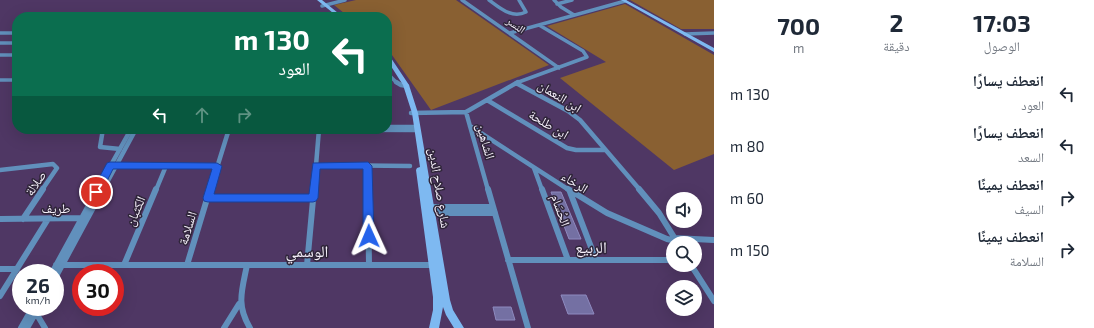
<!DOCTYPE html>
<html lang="ar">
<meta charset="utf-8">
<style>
body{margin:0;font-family:"Exo 2","Noto Naskh Arabic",sans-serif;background:#f2f2f3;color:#1f2937;direction:rtl;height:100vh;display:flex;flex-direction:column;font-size:15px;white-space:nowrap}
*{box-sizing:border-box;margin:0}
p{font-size:13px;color:#747a83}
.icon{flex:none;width:22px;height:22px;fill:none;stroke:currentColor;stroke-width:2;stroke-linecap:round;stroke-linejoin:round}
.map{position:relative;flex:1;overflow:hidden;direction:ltr}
.sheet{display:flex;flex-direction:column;background:#fff;width:380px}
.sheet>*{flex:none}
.hud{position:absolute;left:12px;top:12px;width:380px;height:122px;border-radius:16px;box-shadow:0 4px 16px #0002;direction:rtl;background:#0b6e4f;color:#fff;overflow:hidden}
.controls{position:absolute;left:666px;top:192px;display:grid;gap:8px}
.controls a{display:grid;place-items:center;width:36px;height:36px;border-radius:50%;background:#fff;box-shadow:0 4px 16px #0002;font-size:20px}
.speed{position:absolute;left:12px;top:264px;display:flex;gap:8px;font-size:20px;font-weight:700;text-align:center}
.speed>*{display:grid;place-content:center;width:52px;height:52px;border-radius:50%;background:#fff;box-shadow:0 4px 16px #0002;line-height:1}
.speed small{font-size:10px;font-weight:400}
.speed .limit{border:6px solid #d22;background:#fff;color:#111}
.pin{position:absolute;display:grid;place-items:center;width:34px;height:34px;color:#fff;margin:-17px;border:2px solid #fff;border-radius:50%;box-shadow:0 1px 4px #0007}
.me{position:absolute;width:44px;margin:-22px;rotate:359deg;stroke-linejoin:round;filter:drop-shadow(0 0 3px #0008)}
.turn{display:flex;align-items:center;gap:14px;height:84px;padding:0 16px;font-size:18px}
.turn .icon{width:52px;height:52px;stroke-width:2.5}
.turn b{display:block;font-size:28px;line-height:34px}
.lanes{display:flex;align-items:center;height:38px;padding:0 16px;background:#0003;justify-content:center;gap:20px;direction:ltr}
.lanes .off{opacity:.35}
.eta{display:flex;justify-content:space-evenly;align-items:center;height:68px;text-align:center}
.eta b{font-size:24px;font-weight:700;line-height:28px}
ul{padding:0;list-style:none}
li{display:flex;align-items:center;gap:12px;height:52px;padding:0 16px}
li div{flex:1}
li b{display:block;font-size:15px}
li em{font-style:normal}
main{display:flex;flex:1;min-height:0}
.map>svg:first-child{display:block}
.green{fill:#896032}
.building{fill:#7470a3;stroke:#8e8abf}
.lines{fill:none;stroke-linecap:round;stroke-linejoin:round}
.street-far2{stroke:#6190bc;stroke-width:3.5}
.street-far1{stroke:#6190bc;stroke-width:4.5}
.street{stroke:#6190bc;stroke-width:6}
.secondary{fill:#7eb9f1;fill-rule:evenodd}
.route{fill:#2563eb;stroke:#184099}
.labels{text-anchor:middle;stroke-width:3;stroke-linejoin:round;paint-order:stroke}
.far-street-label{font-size:11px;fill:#f6f0fb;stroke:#2f2539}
.street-label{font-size:13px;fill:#f6f0fb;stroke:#2f2539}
.near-street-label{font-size:16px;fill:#f6f0fb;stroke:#2f2539}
</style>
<main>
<section class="sheet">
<div class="eta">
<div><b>17:03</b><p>الوصول</p></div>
<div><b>2</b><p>دقيقة</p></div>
<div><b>700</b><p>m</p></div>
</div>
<ul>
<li><svg class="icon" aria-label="left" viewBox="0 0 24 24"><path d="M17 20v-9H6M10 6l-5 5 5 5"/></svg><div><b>انعطف يسارًا</b><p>العود</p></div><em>130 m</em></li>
<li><svg class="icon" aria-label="left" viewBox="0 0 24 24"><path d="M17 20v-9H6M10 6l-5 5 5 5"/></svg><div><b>انعطف يسارًا</b><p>السعد</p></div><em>80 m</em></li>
<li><svg class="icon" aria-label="right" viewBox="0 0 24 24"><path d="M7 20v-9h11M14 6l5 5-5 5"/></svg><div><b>انعطف يمينًا</b><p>السيف</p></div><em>60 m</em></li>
<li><svg class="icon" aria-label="right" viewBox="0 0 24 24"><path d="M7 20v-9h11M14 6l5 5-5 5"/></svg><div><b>انعطف يمينًا</b><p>السلامة</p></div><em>150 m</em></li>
</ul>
</section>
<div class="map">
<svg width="714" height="328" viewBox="0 0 714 328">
<rect width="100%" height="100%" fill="#4f3764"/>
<path class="green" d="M356,0H456L549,65L431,110L387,48V17H349L334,5Z
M630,0H714V29H681Z
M625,4L714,55V154L674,170L560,78L606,62L547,26Z"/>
<path class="building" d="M551,192H561L581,239H569Z
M561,295H586L594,314H568Z
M493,307H511L515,320H496Z"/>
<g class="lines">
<path class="street-far2" d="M462,0L559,68
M489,0C500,8 512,19 526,12L519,0
M554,0L561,7L574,15
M557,4L572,0
M322,6L345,0
M0,33H17
M510,33L625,1
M685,34L714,33
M0,43H17
M0,55H17
M387,73L397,83
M0,80H17
M516,83L587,57L583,51L539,25"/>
<path class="street-far1" d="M396,82L401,85L407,86
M516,83L568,111L580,120L640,190
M487,100L567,148L576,150H604
M466,112L488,190
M411,113L466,112L518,82
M470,126L569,190
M387,127H417
M103,129L100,147L120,149
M316,165L410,166
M368,165V190
M114,166H217
M534,168L542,190
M0,170L53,164L57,168L42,190
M97,190L131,129L418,130
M103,190L136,129
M156,190L166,166
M210,190L229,129
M314,190L319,129"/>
<path class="street" d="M368,189L369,265
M488,189L528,328
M542,189L568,260
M568,189L607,213L667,239L676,241
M639,189L659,213L677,242
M570,192L596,260
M208,198H313
M428,207H493
M429,213H495
M0,219L83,218
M23,219L43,189
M674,238L714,240
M508,260H673
M56,265H435
M124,265L156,189
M187,265L210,189
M247,265C242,290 236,305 250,328
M307,265L314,189
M691,265L714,301
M0,269H17
M52,273L98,189
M55,278L103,189
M0,296L48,219
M36,313L45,328
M21,328L33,307
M27,328L39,307
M224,328L239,304"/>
<path class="secondary" d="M317,0H322L343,17H338Z
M621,0H626L714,48V52Z
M387,54L389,55L409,85L418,113L450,300L453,310L464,328H454L446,315L443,307L439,328H429L433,310V297L416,170L417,168L420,167L412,113L403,85L387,60Z"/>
</g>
<path class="route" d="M110,162L217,163L222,166L214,194H309L313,163L368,162L372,166L374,236L372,240L369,241L365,240L363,236V169H320L318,198L316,201L313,202H208L204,201L203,198L212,169H113L100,195H93L91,192L93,189L107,163Z"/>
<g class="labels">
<g class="far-street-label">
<text transform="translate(516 25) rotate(35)" y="4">النسر</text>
</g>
<g class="street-label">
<text transform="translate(560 96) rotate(32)" y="5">ابن النعمان</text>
<text transform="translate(549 124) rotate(31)" y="5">ابن طلحة</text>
<text transform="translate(486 141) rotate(74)" y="5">الشاهين</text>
<text transform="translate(575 182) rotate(32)" y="5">الرخاء</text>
<text transform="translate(35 183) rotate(-56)" y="5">صلالة</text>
<text transform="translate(440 188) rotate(81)" y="5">شارع صلاح الدين</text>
<text x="56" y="213">طريف</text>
<text transform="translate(561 210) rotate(70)" y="5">الحُسَام</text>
<text transform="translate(135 211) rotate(-67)" y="5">الكثبان</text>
<text transform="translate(187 228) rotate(-73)" y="5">السلامة</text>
</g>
<g class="near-street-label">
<text x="591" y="253">الربيع</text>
<text x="307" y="257">الوسمي</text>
</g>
</g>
</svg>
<div class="controls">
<a><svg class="icon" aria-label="sound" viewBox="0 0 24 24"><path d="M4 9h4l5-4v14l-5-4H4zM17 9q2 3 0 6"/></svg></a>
<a><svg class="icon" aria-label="search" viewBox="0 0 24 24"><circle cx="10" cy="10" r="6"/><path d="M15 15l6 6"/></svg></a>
<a><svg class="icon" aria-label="layers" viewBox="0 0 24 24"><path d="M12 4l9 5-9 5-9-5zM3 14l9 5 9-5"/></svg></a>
</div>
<div class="speed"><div>26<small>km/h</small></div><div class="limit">30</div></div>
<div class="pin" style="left:96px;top:192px;background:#d93025"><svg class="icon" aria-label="arrive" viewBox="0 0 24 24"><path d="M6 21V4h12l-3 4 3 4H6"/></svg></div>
<svg class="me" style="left:369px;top:236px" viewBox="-20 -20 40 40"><path d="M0-17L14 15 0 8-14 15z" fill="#2563eb" stroke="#fff" stroke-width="4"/></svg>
<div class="hud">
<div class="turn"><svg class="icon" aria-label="left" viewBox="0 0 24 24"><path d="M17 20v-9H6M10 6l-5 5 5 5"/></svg><div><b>130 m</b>العود</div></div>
<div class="lanes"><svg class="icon" aria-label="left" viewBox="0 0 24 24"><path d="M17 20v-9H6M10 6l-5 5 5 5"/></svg><svg class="icon off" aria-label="ahead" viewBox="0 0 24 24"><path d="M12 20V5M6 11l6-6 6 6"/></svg><svg class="icon off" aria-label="right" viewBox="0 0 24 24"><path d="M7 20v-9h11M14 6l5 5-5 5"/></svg></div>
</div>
</div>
</main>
